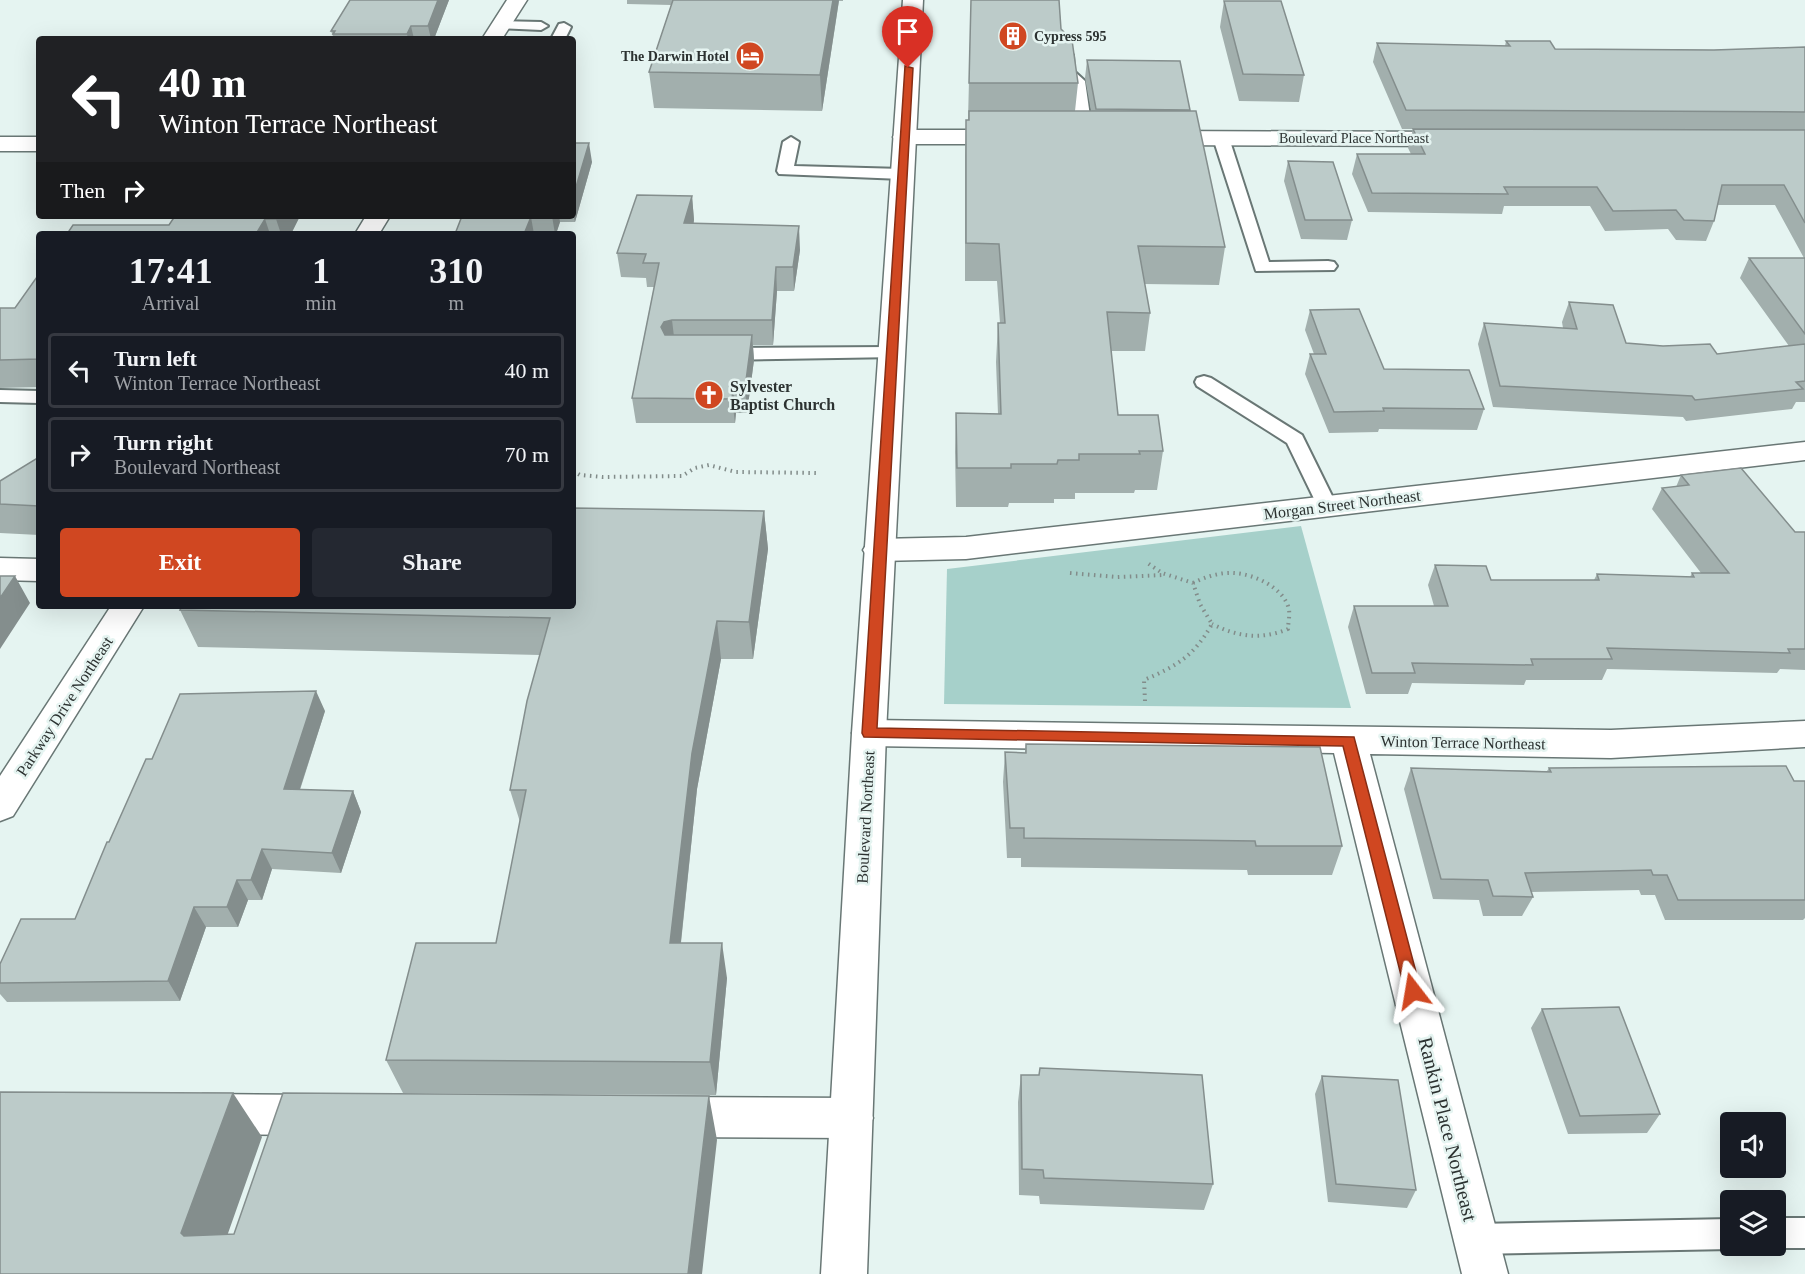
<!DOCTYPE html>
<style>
body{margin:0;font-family:Georgia,serif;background:#242831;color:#f1f3f6;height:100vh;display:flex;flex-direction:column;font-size:22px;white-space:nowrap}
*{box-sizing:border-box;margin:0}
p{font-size:20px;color:#9ea1a6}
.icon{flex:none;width:33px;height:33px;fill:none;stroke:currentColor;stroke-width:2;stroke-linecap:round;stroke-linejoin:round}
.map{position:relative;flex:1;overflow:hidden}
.drawer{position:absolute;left:36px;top:231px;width:540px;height:378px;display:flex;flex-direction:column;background:#171b24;border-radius:6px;box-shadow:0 6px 24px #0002}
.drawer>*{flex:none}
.banner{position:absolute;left:36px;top:36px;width:540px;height:183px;border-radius:6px;box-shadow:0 6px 24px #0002;background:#202124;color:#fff;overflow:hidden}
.buttons{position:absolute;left:1720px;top:1112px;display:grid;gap:12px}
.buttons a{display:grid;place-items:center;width:66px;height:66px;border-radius:6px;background:#171b24;box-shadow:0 6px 24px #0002;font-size:30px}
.pin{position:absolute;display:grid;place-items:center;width:51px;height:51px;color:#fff;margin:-62px -26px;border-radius:50% 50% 50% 0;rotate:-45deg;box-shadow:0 0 6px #0007}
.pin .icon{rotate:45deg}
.me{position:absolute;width:66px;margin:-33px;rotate:346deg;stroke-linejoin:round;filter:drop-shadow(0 0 4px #0008)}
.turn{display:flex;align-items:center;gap:21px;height:126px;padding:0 24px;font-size:27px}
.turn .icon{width:78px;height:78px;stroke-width:2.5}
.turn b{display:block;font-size:42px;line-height:51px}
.then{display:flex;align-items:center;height:57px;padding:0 24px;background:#0003;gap:12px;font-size:22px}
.eta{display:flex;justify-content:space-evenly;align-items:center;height:102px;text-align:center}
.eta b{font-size:36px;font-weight:600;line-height:42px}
.primary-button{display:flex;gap:12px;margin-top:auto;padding:12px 24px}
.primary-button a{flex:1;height:69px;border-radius:6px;background:#d04721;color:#fff;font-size:24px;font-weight:600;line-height:69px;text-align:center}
.primary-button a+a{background:#242831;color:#f1f3f6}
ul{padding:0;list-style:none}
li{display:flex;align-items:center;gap:18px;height:75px;margin:0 12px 9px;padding:0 12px;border:3px solid #363941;border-radius:6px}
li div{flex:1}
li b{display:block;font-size:22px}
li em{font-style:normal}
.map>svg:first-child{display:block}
.green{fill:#a6d0ca}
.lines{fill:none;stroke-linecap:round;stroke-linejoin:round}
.service-casing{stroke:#697775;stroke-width:4}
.minor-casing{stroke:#697775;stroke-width:3}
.tertiary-casing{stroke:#697775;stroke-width:3}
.secondary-casing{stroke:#697775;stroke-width:3}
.path{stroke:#828c8a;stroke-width:4;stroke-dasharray:1.5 4.5;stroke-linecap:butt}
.service{fill:#fff;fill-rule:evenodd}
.minor{fill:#fff;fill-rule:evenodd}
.tertiary{fill:#fff;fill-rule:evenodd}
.secondary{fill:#fff;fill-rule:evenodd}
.wall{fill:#a2afad}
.shaded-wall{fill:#848e8d}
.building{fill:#bccbc9;stroke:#848e8d;stroke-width:1.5}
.route{fill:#d04721;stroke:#872e15;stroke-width:1.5}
.labels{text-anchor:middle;stroke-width:5;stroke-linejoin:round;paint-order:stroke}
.far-poi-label{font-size:14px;font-weight:bold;fill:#2c3231;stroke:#e5f4f1;text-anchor:start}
.far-street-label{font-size:14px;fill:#2c3231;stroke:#e5f4f1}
.poi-label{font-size:16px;font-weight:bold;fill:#2c3231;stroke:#e5f4f1;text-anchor:start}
.street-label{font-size:16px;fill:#2c3231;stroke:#e5f4f1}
.near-street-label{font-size:20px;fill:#2c3231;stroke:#e5f4f1}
</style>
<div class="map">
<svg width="1805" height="1274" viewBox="0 0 1805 1274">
<rect width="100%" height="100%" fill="#e5f4f1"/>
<path class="green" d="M1301,526L1351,708L944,704L947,569Z"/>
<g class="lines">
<g class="service-casing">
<path id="service" d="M501,21L541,22L548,26L541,30L496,28L494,25L496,22Z
M564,23L571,27L565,39H551L559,24Z
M1066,51L1073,55L1074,71L1085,81L1093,137L1085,142L1077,137L1071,83L1060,73L1059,55Z
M1221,133L1229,138L1269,262L1328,261L1334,262L1337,266L1334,270L1256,271L1213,138Z
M791,137L799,142L794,166L902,169L910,174L902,179L779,174L777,171L783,142Z
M891,347L898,349L900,353L898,357L725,360L718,358L716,354L718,350L725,348Z
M1204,376L1211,378L1302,435L1337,506L1334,511L1327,513L1320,511L1287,443L1197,386L1195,382L1197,378Z
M0,390L39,391V403L0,402Z
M1776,1218H1805V1248H1776L1768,1245H1776Z
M1731,1219V1245H1741L1731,1249L1476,1254L1465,1250L1461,1239L1465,1228L1476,1224Z"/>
</g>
<g class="minor-casing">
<path id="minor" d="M904,130H1010L1018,132L1021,137L1018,142L1010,144H904L896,142L893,137L896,132Z
M1158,131L1457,132L1465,134L1468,139L1465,144L1457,146L1158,145L1150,143L1147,138L1150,133Z
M0,137H39V151H0Z
M1805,442V460L966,559L879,561L868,558L863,550L868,542L879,539L966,537Z
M0,558L39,559V581L0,580Z
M869,720L1611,730L1805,721V747L1611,758L1370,754L1508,1274H1462L1334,753L869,746L857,742L852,733L857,724Z
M203,1094L319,1095L334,1101L340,1115L334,1129L319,1135L203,1134L188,1128L182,1114L188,1100Z
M668,1097L852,1098L867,1104L873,1118L867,1132L852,1138L668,1137L653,1131L647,1117L653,1103Z"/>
</g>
<g class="tertiary-casing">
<path id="tertiary" d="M507,0H527L502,39H482Z
M366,216H390L379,234H355Z
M111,606H144L13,816L0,821V776Z"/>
</g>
<g class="secondary-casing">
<path id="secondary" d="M903,0H923L886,733L867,1274H821L852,733Z"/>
</g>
<path class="path" d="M573,471L580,475L603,477L682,476L695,468L709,465L736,472L818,473
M1070,573L1117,577L1164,575
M1193,583C1205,577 1220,572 1234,573C1254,574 1285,588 1289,610C1290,616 1288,623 1288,629C1261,640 1238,637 1212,624
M1145,701L1144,680C1177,666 1194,656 1212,624L1200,604L1193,583L1162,573L1146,562"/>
<use href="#service" class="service"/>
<use href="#minor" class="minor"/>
<use href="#tertiary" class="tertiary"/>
<use href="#secondary" class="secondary"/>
</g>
<path class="wall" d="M350,0H449L434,39H334L331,31Z
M627,0H843V1H839L822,111L654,108L649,72L671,5L627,4Z
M971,0H1059L1061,29L1078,83L1075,111H1091L1085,78L1087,60L1190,110L1225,247L1219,285L1144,284L1150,313L1145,351H1111L1118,415L1163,451L1157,490H1135L1134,493H1075V499H1054V503H1009L1008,507H956L955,452L956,413L998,414L996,362L998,323H1000L997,281H965V156L966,120H968Z
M1224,1L1304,75L1299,102L1239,101L1220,27Z
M1506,41L1555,49L1714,50L1805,47V402H1796L1792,409L1686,421L1683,417L1493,407L1478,344L1484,323L1563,328L1562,322L1569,302L1626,343L1717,354L1789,346L1740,278L1749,258H1804L1775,205H1717L1714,221L1706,241L1676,240L1668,229L1605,231L1590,206H1504L1502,214L1368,212L1352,174L1357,154H1411L1408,148L1413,129H1402L1373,62L1377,43L1505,46Z
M573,143L592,162L575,222H560L556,234H455L462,216H573Z
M1288,161L1352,220L1347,240L1301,239L1284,181Z
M692,196L694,220V223L800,250L794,291H777L773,345H753L754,360L747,413H736L735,423H636L632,398L654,287H647L646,278L621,277L617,253Z
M300,216L291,234H67L169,225Z
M39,274V387L0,388V308H15Z
M1310,310L1384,369L1484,409L1477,430L1379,429L1378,432L1329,433L1305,374L1310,354H1314L1305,330Z
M39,457V535L0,533V481Z
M1681,475L1795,532H1805V670L1780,669L1777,673L1607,669L1602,680H1526L1524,685L1412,683L1408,694H1366L1348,627L1354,606H1434L1428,585L1435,565L1491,580H1594L1597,574L1690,577L1692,573H1701L1652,509L1662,488L1676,487Z
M764,511L768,549L753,659H721L697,789L681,943L727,978L716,1095L403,1093L386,1060L496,943L520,822L510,790L540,655L198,647L180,610Z
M325,711L300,790L353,791L361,812L341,873L272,869L262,900H248L238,927H206L180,1001L7,1002L0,994V964L75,919L109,842L152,759Z
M1026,744L1342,846L1332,875H1248L1247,870L1021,867V858H1007L1003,782L1005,752L1025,753Z
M1411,768L1547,771L1549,768L1794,781H1805V918L1803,920H1665L1655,895H1641L1639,890L1531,892L1533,897L1522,916H1483L1479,900L1433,899L1404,789Z
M1542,1009L1660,1114L1647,1133L1568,1134L1531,1028Z
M1040,1068L1213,1184L1204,1210L1040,1204L1039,1196L1019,1195L1018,1102L1021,1075H1039Z
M1322,1076L1416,1190L1407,1208L1328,1202L1315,1094Z"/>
<path class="shaded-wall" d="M438,0H449L434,39H431L428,26Z
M833,0H839L822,111L820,75Z
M411,26L414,39H408L407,34Z
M589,143L592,162L575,222L573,213V197Z
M692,196L694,220L687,246L684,223Z
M278,216H300L291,234H281L276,219Z
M552,216H559L560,222L556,234H555Z
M531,217L534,234H524Z
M265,219L270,234H256Z
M799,226L800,250L794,291L793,267Z
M776,267L777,291L773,345L772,320Z
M672,320L675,345L667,347L661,327L664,322Z
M752,335L754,360L747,413L745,388Z
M733,388L736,413L735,423L732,399Z
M764,511L768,549L753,659L749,622Z
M15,576L30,603L0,649V598Z
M717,621L721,659L697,789L677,978L670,943L692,753Z
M316,691L325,711L293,810L284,789Z
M353,791L361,812L341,873L332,853Z
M262,849L272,869L262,900L251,880Z
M237,880L248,900L238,927L227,907Z
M194,907L206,927L180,1001L168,981Z
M722,943L727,978L716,1095L710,1062Z
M233,1093L262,1137L214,1273L181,1233Z
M709,1096L717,1140L702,1274H688Z"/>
<path class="building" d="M350,0H438L428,26H411L407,34H333L335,31H331Z
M673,0H833L820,75L649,72Z
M971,0H1059L1061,29L1072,40L1078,83H969Z
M1224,1H1281L1304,75L1243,74Z
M1506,41H1550L1555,49L1714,50L1805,47V112L1406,110L1377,43L1510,46Z
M1087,60L1180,61L1190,110L1096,109Z
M969,111H1196L1225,247L1138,246L1150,313L1107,312L1118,415H1158L1163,451H1139L1140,454H1079V460H1058L1057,464H1011V468H957L956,413L1001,414L998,323H1005L999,244L966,243V120H969Z
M1413,129L1805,130V223L1784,185H1722L1714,221L1684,220L1676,210L1613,211L1597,187H1504L1508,194L1372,193L1357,154H1425Z
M573,143H589L573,197Z
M1288,161L1333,162L1352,220H1305Z
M637,195L692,196L684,223L799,226L793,267H776L772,320H672L664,322L661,327L665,335H752L745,388H733L732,399L632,398L659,263H643L646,254L617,253Z
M175,216H278L276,219H265L256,234H67L73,225H169Z
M462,216H552L531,217L524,234H455Z
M1749,258H1805V334Z
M39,274V359L0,360V308H15Z
M1569,302L1613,305L1626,343L1663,346L1710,344L1717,354L1805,344V381L1796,382L1803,389L1695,400L1692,396L1500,386L1484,323L1577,329Z
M1359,309L1384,369L1469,370L1484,409L1383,408L1384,411L1334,412L1310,354H1326L1310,310Z
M39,457V506L0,504V481Z
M1741,468L1795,532H1805V649H1788L1790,653L1607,648L1612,659H1531L1533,665L1412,663L1415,673H1372L1354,606H1448L1435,565L1486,566L1491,580H1599L1597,574L1694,577L1692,573H1729L1662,488L1689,485L1681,475Z
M573,508L764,511L749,622L717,621L692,753L670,943H722L710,1062L386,1060L416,943H496L526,790H510L527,701L550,618L180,610L182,606H573Z
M0,576H15L0,598Z
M316,691L284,789L353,791L332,853L262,849L251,880H237L227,907H194L168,981L0,983V964L21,919H75L107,842H109L146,759H152L180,694Z
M1026,744L1320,747L1342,846H1256L1255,841L1024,838V828H1010L1005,752L1026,753Z
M1786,766L1794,781H1805V900H1678L1667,875H1653L1651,870L1525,873L1533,897L1493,896L1488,880L1441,879L1411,768L1551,772L1549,768Z
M1619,1007L1660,1114L1580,1116L1542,1009Z
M1040,1068L1202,1075L1213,1184L1044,1178L1043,1170L1022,1169L1021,1075H1039Z
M1322,1076L1398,1080L1416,1190L1336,1184Z
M0,1092L233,1093L181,1233L184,1236L234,1234L283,1093L709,1096L688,1274H0Z"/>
<path class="route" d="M905,66L913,68L877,728L1354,737L1421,991L1419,996L1413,998L1407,996L1405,991L1343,746L864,737L862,733Z"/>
<defs>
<g id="building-disc" transform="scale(1.5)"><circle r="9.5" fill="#d04721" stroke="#e5f4f1"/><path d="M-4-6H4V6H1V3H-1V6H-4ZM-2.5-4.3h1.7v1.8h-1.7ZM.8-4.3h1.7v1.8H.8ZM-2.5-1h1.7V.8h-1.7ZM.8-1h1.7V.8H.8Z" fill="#fff"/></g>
<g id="hotel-disc" transform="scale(1.5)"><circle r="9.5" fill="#d04721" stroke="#e5f4f1"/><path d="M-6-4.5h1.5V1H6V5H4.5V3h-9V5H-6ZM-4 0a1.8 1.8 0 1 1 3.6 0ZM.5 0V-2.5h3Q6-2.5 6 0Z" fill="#fff"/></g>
<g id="church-disc" transform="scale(1.5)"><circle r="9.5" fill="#d04721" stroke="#e5f4f1"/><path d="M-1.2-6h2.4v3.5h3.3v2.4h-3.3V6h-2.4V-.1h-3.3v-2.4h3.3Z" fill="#fff"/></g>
</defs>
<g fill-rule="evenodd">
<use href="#building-disc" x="1013" y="36"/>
<use href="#hotel-disc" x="750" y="56"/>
<use href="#church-disc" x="709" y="395"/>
</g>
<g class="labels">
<g class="far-poi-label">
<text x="1034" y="41">Cypress 595</text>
<text x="729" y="61" text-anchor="end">The Darwin Hotel</text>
</g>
<g class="far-street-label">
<text x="1354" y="143">Boulevard Place Northeast</text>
</g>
<g class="poi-label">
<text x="730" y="392">Sylvester<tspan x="730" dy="18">Baptist Church</tspan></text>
</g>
<g class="street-label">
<text transform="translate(1342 504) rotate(-7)" y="6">Morgan Street Northeast</text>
<text transform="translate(64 706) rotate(-57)" y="6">Parkway Drive Northeast</text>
<text transform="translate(1463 742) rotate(1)" y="6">Winton Terrace Northeast</text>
<text transform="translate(865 817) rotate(-87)" y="6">Boulevard Northeast</text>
</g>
<g class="near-street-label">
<text transform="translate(1448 1129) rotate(76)" y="7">Rankin Place Northeast</text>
</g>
</g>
</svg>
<div class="buttons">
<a><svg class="icon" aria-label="sound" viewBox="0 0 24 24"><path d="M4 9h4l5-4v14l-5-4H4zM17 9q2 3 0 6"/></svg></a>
<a><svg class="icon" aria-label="layers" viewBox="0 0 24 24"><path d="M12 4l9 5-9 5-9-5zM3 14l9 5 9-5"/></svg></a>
</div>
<div class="pin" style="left:908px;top:68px;background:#d93025"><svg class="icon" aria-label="arrive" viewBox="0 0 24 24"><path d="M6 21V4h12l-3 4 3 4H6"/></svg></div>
<svg class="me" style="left:1413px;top:991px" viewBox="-20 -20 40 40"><path d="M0-17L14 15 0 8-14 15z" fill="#d04721" stroke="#fff" stroke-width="4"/></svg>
<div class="banner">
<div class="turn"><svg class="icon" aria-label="left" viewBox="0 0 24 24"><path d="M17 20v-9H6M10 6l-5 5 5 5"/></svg><div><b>40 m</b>Winton Terrace Northeast</div></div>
<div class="then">Then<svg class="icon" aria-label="right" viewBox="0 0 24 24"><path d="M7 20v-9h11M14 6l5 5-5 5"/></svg></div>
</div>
<section class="drawer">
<div class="eta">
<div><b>17:41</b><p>Arrival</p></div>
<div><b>1</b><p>min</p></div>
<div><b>310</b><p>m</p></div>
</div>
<ul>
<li><svg class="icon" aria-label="left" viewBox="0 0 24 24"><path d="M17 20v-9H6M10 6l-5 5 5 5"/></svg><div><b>Turn left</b><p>Winton Terrace Northeast</p></div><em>40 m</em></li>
<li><svg class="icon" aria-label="right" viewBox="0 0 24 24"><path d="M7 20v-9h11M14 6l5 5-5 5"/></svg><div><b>Turn right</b><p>Boulevard Northeast</p></div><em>70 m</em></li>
</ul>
<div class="primary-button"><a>Exit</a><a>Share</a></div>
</section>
</div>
